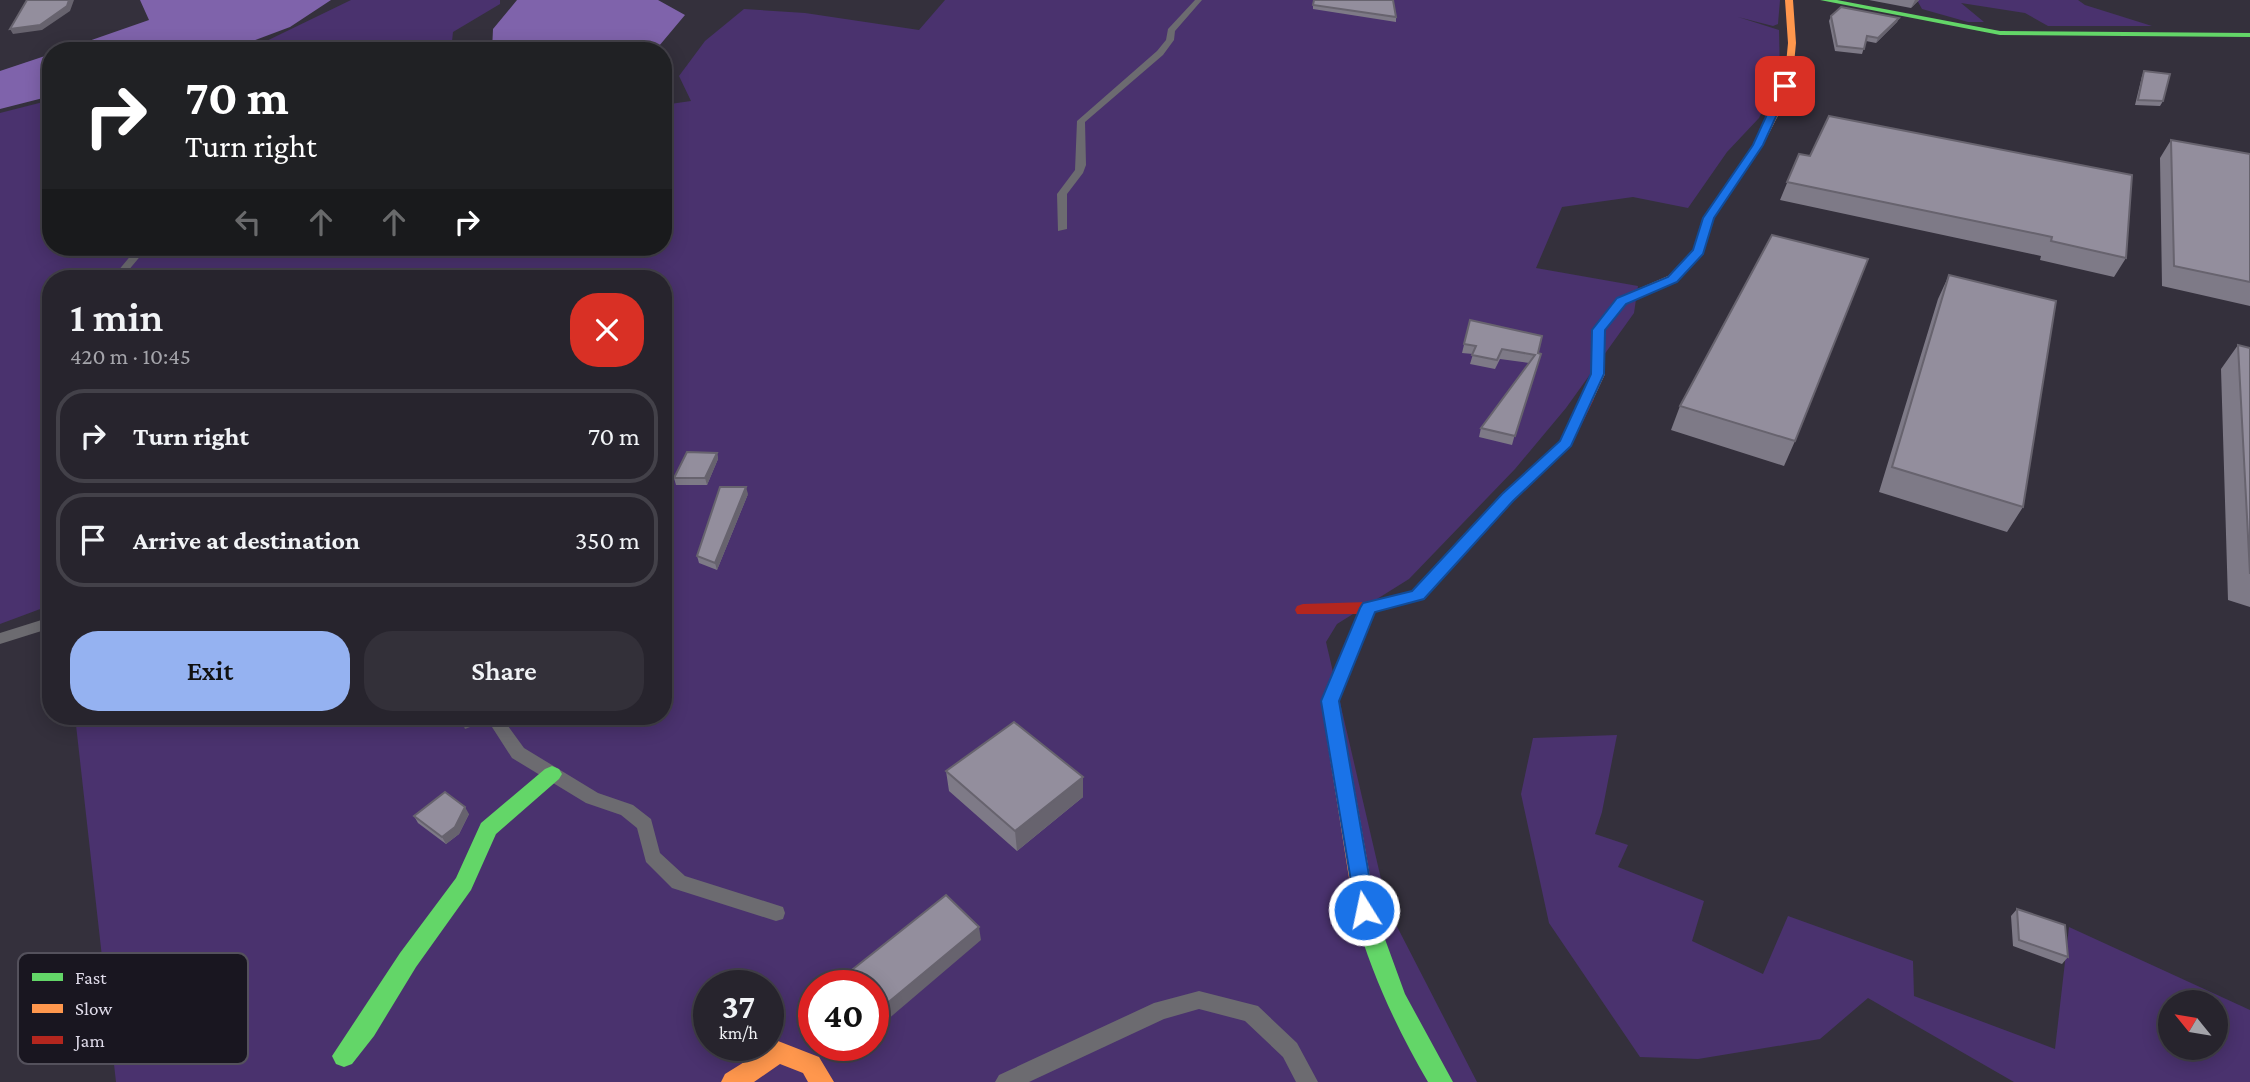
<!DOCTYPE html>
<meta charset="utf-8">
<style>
body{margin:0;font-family:"Crimson Pro",serif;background:#333039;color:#f1f3f6;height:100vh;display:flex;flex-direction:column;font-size:26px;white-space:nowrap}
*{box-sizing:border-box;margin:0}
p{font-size:23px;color:#a4a4aa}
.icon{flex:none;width:38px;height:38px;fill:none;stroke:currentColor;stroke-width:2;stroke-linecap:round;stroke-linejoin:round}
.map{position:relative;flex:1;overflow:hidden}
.side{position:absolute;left:42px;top:270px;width:630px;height:455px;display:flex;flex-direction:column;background:#27242d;border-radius:28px;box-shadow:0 4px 18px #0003,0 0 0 2px #434149}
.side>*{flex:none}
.guide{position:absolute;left:42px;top:42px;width:630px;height:214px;border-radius:28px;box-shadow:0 4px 18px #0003,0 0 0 2px #434149;background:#202124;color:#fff;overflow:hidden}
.needle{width:46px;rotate:300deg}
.fabs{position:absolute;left:2158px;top:990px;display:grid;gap:14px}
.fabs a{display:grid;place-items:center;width:70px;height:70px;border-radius:50%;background:#27242d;box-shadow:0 4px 18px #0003,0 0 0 2px #434149;font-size:35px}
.speed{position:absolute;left:693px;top:970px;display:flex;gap:14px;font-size:35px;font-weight:700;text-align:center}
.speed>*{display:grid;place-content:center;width:91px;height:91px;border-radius:50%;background:#27242d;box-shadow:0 4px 18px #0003,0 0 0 2px #434149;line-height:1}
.speed small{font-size:18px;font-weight:400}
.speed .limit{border:10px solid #d22;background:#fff;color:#111}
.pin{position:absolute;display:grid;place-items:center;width:60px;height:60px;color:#fff;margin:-30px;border-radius:14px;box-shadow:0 4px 10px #0006}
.me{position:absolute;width:77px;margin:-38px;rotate:350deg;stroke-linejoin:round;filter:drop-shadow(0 0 5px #0008)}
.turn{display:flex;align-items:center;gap:24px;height:147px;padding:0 28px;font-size:32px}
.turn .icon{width:91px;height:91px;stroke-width:2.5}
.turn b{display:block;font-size:49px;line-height:60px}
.lanes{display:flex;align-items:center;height:66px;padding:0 28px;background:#0003;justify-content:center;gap:35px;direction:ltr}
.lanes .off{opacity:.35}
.round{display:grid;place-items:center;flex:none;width:74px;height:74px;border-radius:28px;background:#333039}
.head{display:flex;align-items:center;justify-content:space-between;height:119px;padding:0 28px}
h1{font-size:42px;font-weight:600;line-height:52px}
.button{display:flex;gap:14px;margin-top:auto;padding:14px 28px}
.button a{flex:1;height:80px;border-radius:28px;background:#95b2f1;color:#111;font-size:28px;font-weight:600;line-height:80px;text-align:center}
.button a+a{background:#333039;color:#f1f3f6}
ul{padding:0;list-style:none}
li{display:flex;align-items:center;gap:21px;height:94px;margin:0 14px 10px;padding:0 14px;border:4px solid #434149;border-radius:28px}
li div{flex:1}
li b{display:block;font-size:26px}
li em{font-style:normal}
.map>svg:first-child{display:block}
.green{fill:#4a326e;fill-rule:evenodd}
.water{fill:#7f63ab}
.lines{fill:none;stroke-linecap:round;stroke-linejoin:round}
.lane{fill:#6c6b70;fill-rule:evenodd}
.fast{fill:#63d668;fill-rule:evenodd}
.slow{fill:#ff974d;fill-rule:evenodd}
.jam{fill:#b3261e;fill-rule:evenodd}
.wall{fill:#7e7a87}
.shaded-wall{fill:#67636e}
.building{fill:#938e9d;stroke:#67636e;stroke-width:2}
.route{fill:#1a73e8;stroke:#114b97;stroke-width:2}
.key{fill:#191620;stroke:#54515c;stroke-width:2}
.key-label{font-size:19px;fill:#dfdbe9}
</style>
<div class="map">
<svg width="2250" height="1082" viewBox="0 0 2250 1082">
<rect width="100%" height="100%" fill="#34303c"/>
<path class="green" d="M351,0H500V4L453,32L451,51H246Z
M945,0H1780L1778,24L1773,26L1738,17L1779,30L1780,76L1759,118L1727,152L1688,208L1633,197L1562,207L1536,268L1638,286L1634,313L1566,408L1515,469L1409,579L1337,624L1326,642L1388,909L1477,1082H116L75,716H663V278H51V605L0,624V113L51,100V247H663V105L691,101L679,76L705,41L744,9L805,13L919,30ZM709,985H768V1045H709ZM814,985H873V1045H814Z
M1917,0H2078L2085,5L2152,26H2048L2025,13L1961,3L1984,22H1968L1922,9Z
M1617,735L1602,812L1595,834L1628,845L1618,867L1704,901L1692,941L1763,974L1788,916L1913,961L1914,996L2055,1049L2069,927L2250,1010V1082H2014L1868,998L1820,1039L1698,1059L1640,1057L1549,923L1521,794L1533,738ZM2170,1003H2216V1048H2170Z"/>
<path class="water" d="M140,0H331L290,27L226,51H60L149,20Z
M517,0H658L685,15L659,46L619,51H492L493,29Z
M51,54V96L0,109V71Z"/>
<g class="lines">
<path class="lane" d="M1195,0H1202L1175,31L1174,40L1163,55L1085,122L1086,165L1083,173L1067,194V229L1058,231L1057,194L1075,170L1077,121L1157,51L1166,40L1168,29Z
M138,247H148L122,278H112Z
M51,617V628L0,644V633Z
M494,716H510L508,726L524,748L598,793L633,805L651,819L660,853L685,876L783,907L785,913L783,919L776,921L672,888L646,862L637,828L621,815L586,803L512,758L492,727Z
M1199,991L1258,1006L1297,1043L1318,1082H1296L1283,1057L1245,1021L1199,1009L1164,1019L1029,1082H995L999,1075L1154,1003Z"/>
<path class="fast" d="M1820,0H1837L2000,31L2250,33V37L2000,35Z
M552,766L559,769L562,774L559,779L496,834L471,890L416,967L374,1036L352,1064L344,1067L336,1064L332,1056L400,953L456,878L481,823L545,769Z
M1366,907L1374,909L1405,994L1453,1082H1428C1397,1029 1372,975 1355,916L1358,909Z"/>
<path class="slow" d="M1785,0H1793L1796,43L1794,64L1784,104L1763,145L1714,218L1703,253L1676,282L1625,304L1605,330V374L1592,402H1582L1580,399L1591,374L1593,330L1617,298L1668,276L1694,250L1704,218L1753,145L1774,104L1786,64L1788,43Z
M1368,602L1374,604L1376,608L1339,701L1377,916L1374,923L1366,925L1358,923L1355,916L1321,701L1360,608L1362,604Z
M778,1041L819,1057L834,1082H808L803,1073L780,1064L754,1082H721L725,1074Z"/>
<path class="jam" d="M1587,395L1594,399L1571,446L1513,501L1424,599L1368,614H1297L1295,610L1297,606L1303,604L1368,602L1412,591L1503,495L1560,441L1580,399Z"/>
</g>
<path class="wall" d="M1313,0L1396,17V22L1313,9Z
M1869,0H1919L1911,8Z
M1831,16L1899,18L1897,22L1876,43L1866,41L1862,54L1835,51L1829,21Z
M2144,71L2163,101L2160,106L2135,105L2142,76Z
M2171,140L2250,154V306L2162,286L2160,158Z
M1799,154L2126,258L2114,277L2040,260L2041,256L1780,200Z
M1949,275L2023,507L2007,532L1879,492L1938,299Z
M1470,320L1542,336L1512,445L1479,437L1481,428L1529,363L1500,359L1495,369L1470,364L1473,354L1462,353Z
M2238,345L2250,348V607L2228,600L2221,369Z
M1680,406L1795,441L1784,466L1671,430Z
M717,453L718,459L707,485H676L674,478Z
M748,494L717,570L699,563L697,556Z
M946,771L1083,797L1017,851L949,791Z
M469,814L459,834L446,844L418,823L414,816Z
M2017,909L2068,957L2062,964L2013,946L2011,916Z
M841,1045H858L848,1053Z"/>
<path class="shaded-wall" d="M69,0H74L70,11L42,30L13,34L10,29Z
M1915,0H1919L1911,8Z
M1899,18L1897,22L1876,43L1878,38Z
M717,453L718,459L707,485L705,478Z
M746,487L748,494L717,570L715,563Z
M477,716H488L490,719L465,729L462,722Z
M1083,777V797L1017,851L1015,831Z
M465,807L469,814L459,834L446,844L442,837Z
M979,927L981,940L873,1032V1015Z
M846,1045H858L848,1053Z"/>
<path class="building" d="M27,0H69L67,6L40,25L10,29Z
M1314,0H1393L1396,17L1313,5Z
M1841,7L1899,18L1878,38L1867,36L1864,49L1837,46L1831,16Z
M2144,71L2170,74L2163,101L2138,100Z
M1829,116L2132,175L2126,258L2051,241L2052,237L1787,182L1799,154L1810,156Z
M2171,140L2250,154V282L2174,266Z
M1772,235L1868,259L1795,441L1680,406Z
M1949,275L2056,301L2023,507L1892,467Z
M1470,320L1542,336L1538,353L1541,354L1515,436L1481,428L1535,355L1502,349L1497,360L1472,355L1476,346L1464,344Z
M2238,345L2250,348V574Z
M687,452L717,453L705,478H674Z
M720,487H746L715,563L697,556Z
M458,716H477L462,722Z
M1014,722L1083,777L1015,831L946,771Z
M445,792L465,807L455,827L442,837L414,816Z
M946,895L979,927L873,1015V985H833Z
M2017,909L2065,925L2068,957L2019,940Z"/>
<path class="route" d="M1785,83L1790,86L1763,145L1714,218L1703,254L1677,282L1626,304L1605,330L1604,374L1571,446L1513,501L1424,599L1375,612L1339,701L1375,910L1372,917L1364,920L1357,917L1321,701L1360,608L1363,603L1412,591L1502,494L1560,441L1591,374L1592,330L1617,298L1668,277L1693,250L1703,218L1753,145L1780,86Z"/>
<rect x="18" y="953" width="230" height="111" rx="10" class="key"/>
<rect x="32" y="973" width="31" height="8" fill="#63d668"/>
<rect x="32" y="1004" width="31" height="9" fill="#ff974d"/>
<rect x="32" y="1036" width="31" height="8" fill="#b3261e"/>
<g class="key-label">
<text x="75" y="984">Fast</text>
<text x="75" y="1015">Slow</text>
<text x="75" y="1047">Jam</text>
</g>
</svg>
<div class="fabs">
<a><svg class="needle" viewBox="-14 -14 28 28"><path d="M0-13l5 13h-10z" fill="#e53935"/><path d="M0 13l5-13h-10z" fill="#a4a4aa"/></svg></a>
</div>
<div class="speed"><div>37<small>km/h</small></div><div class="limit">40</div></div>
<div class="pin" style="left:1785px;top:86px;background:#d93025"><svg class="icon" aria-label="arrive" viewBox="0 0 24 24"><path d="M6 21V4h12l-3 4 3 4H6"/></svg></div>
<svg class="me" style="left:1364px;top:910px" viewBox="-20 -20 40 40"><circle r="17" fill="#1a73e8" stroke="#fff" stroke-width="3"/><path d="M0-11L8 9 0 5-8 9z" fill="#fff"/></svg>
<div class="guide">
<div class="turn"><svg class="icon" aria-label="right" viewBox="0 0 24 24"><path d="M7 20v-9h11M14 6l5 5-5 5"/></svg><div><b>70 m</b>Turn right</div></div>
<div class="lanes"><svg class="icon off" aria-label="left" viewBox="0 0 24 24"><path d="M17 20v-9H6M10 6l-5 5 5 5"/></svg><svg class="icon off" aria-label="ahead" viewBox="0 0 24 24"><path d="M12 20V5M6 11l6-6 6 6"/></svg><svg class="icon off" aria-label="ahead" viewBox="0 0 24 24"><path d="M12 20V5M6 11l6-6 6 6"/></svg><svg class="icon" aria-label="right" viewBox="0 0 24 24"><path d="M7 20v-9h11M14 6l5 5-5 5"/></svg></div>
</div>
<section class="side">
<div class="head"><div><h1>1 min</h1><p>420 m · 10:45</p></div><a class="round" style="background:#d93025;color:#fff"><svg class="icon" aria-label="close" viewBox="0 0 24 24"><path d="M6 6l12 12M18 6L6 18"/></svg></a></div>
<ul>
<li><svg class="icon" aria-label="right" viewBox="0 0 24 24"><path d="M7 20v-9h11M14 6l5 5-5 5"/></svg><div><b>Turn right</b></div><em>70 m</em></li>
<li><svg class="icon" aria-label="arrive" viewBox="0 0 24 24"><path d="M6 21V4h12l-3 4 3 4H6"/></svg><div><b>Arrive at destination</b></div><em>350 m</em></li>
</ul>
<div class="button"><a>Exit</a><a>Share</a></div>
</section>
</div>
